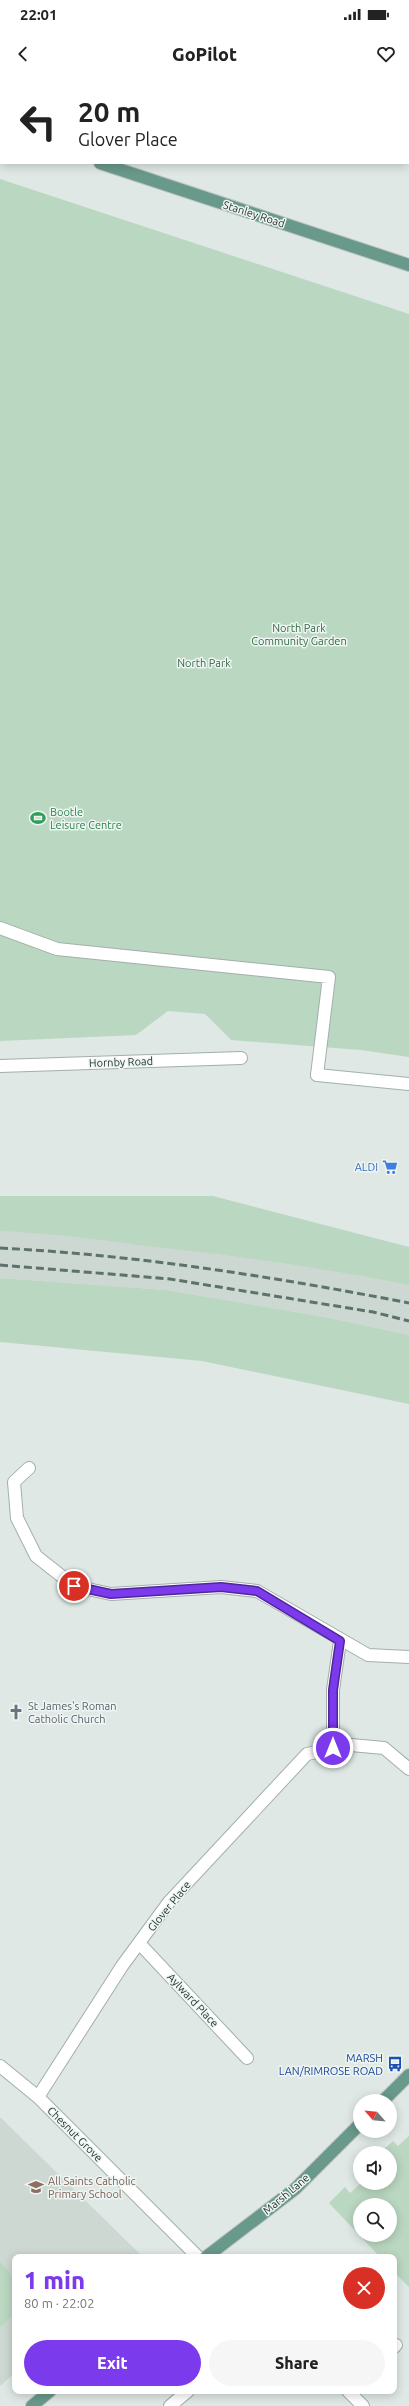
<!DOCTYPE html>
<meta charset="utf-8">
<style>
body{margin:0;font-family:Ubuntu,sans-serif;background:#f6f6f6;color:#222;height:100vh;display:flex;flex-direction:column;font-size:15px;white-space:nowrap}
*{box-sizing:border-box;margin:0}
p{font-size:13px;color:#767676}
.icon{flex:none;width:22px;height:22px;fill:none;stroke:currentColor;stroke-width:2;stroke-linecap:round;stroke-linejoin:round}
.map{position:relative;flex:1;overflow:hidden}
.sheet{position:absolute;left:12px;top:2174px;width:385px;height:140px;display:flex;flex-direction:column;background:#fff;border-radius:8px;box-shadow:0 2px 10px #0003}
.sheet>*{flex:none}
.banner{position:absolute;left:0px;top:0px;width:409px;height:84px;box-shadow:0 2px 10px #0003;background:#fff;color:#222;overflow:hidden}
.needle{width:26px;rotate:297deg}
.tools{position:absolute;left:353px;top:2014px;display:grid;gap:8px}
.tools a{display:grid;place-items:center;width:44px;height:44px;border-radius:50%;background:#fff;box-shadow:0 2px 10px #0003;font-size:20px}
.pin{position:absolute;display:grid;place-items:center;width:34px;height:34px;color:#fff;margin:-17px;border:2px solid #fff;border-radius:50%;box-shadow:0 1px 4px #0007}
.me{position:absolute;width:44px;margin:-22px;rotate:0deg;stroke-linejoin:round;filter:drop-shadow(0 0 3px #0008)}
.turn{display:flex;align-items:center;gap:14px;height:84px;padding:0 12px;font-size:18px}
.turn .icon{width:52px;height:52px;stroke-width:2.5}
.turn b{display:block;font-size:28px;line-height:34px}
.round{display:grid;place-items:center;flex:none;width:42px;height:42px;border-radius:21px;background:#f6f6f6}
.summary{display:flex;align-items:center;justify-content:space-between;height:68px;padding:0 12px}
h1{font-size:24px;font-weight:800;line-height:30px;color:#7c3aed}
.button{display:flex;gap:8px;margin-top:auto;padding:8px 12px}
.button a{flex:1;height:46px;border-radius:24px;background:#7c3aed;color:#fff;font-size:16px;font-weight:800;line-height:46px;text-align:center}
.button a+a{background:#f6f6f6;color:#222}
.status{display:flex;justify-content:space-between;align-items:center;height:28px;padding:0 20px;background:#fff;direction:ltr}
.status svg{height:11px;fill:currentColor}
header{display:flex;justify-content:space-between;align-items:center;height:52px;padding:0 12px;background:#fff;font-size:18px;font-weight:800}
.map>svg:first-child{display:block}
.built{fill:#cdd8d2}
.green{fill:#bad7c1;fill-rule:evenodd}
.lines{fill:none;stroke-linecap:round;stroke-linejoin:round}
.street-casing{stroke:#a3afaa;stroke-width:14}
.secondary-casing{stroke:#9fb2ab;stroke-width:14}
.primary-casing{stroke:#bdc3c1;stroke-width:14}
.street{stroke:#fff;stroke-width:12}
.secondary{stroke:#fff;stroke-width:12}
.primary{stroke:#68998a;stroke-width:12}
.rail{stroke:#5c726b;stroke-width:3;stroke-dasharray:8 4;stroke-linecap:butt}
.route-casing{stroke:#51269a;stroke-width:10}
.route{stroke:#7c3aed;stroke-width:7}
.labels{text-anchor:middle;stroke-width:3;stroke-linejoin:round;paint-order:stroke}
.street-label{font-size:11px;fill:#223630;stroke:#eff5f2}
.park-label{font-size:11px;fill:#316844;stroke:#eff5f2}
.leisure-label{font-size:11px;fill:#27864d;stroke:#eff5f2;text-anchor:start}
.shop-label{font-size:11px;fill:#366cbe;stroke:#eff5f2;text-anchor:end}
.worship-label{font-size:11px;fill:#5b616d;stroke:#eff5f2;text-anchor:start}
.transit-label{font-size:11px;fill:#164399;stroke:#eff5f2;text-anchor:end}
.education-label{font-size:11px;fill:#785e54;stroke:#eff5f2;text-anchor:start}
</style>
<div class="status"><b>22:01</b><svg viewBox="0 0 49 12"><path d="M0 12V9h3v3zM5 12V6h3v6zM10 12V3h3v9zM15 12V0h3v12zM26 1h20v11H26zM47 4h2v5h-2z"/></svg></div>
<header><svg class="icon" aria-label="back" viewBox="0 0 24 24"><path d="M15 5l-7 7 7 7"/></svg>GoPilot<svg class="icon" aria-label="heart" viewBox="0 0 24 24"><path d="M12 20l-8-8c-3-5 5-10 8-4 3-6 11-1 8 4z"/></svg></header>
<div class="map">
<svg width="409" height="2326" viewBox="0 0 409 2326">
<rect width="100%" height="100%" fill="#dfe8e4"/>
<path class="built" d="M0,1151L29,1152L174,1168L345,1192L409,1205V1255L325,1237L166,1210L0,1198Z
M0,2037L143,2177H15V2293L0,2306Z"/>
<path class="green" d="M0,99L409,234V977L361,970L231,960L205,934L168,931L136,955L0,961Z
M0,1116H213L409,1167V1205C320,1187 229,1175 139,1165C93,1159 46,1153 0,1151Z
M0,1198L166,1210L325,1237L409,1255V1324L202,1281L0,1262Z
M409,2056V2207L394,2192V2177H380L329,2123L345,2107L350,2113L361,2103H390V2073H380L393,2061L398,2066ZM360,2125H390V2155H360Z
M0,2182L15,2199V2234L0,2247Z"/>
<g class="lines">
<g class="street-casing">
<path id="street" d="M0,848L57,869L329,897L317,995
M0,986L241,978
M29,1388L14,1402L17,1438L36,1476L74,1506L111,1514L221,1507L257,1511L368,1575L409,1577
M333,1668V1610L340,1561
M139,1863L247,1978
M0,1986L38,2017L198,2177
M38,2017L122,1886L169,1822L307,1674L351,1665L384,1668L409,1689
M394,2267L396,2265
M348,2311L363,2326
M170,2326L188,2311"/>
</g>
<g class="secondary-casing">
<path id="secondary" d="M317,995L409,1004"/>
</g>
<g class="primary-casing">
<path id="primary" d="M0,50L1,51
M100,83L409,185
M383,2021L409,1995
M206,2177L295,2109L360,2044
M32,2326L50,2311"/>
</g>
<use href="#street" class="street"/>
<use href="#secondary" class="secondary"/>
<use href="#primary" class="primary"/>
<path class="rail" d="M0,1168C137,1175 275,1197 409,1223
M0,1185L170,1199L373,1232L409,1241"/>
</g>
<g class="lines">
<g class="route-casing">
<path id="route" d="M74,1506L111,1514L221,1507L257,1511L340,1561L333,1610V1668"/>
</g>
<use href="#route" class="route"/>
</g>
<defs>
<g id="stadium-bare" transform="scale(1.2)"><path d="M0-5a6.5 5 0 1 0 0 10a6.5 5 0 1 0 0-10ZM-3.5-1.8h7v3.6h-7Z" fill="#2e9e5b" stroke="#eff5f2" stroke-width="2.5" paint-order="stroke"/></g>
<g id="supermarket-bare" transform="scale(1.2)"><path d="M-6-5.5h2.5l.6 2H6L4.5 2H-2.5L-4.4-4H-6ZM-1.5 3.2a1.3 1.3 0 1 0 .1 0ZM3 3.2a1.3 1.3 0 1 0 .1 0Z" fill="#3f7fe0" stroke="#eff5f2" stroke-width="2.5" paint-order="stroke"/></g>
<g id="church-bare" transform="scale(1.2)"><path d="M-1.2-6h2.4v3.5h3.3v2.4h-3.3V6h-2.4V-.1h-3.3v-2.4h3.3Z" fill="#6b7280" stroke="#eff5f2" stroke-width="2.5" paint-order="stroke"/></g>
<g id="bus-bare" transform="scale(1.2)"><path d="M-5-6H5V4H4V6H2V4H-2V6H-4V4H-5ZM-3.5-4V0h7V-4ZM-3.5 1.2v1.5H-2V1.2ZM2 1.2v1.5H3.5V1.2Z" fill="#1a4fb4" stroke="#eff5f2" stroke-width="2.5" paint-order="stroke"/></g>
<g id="school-bare" transform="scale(1.2)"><path d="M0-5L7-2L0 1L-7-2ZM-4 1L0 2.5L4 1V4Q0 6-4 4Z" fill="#8d6e63" stroke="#eff5f2" stroke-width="2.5" paint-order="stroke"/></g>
</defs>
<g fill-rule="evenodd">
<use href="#stadium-bare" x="38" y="738"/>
<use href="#supermarket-bare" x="390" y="1087"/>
<use href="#church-bare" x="16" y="1632"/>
<use href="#bus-bare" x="395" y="1984"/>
<use href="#school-bare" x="36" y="2107"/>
</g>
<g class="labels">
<g class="street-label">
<text transform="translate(254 134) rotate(18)" y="4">Stanley Road</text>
<text transform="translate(121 982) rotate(-2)" y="4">Hornby Road</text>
<text transform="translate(169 1826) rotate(-51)" y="4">Glover Place</text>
<text transform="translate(193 1920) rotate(47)" y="4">Aylward Place</text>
<text transform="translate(75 2054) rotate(45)" y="4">Chesnut Grove</text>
<text transform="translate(286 2114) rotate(-40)" y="4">Marsh Lane</text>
</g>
<g class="park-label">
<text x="299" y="552">North Park<tspan x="299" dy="13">Community Garden</tspan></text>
<text x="204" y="587">North Park</text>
</g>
<g class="leisure-label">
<text x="50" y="736">Bootle<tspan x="50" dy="13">Leisure Centre</tspan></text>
</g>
<g class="shop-label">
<text x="378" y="1091">ALDI</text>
</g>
<g class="worship-label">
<text x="28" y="1630">St James's Roman<tspan x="28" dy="13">Catholic Church</tspan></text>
</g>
<g class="transit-label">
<text x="383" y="1982">MARSH<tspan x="383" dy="13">LAN/RIMROSE ROAD</tspan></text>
</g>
<g class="education-label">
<text x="48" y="2105">All Saints Catholic<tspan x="48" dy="13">Primary School</tspan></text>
</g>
</g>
</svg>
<div class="tools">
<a><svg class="needle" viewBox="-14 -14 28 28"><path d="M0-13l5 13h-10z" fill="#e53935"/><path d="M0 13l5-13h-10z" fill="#767676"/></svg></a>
<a><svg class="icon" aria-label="sound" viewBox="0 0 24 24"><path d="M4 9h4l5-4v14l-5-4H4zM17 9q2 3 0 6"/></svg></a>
<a><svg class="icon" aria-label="search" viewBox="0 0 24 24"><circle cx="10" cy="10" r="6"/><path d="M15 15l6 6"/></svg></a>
</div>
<div class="pin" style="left:74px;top:1506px;background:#d93025"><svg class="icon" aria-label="arrive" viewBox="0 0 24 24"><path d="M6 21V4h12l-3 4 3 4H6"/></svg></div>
<svg class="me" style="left:333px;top:1668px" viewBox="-20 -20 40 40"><circle r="17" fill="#7c3aed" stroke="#fff" stroke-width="3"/><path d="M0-11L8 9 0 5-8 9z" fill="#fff"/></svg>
<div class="banner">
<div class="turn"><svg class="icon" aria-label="left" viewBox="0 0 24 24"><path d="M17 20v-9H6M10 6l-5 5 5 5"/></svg><div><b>20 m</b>Glover Place</div></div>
</div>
<section class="sheet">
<div class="summary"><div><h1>1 min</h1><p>80 m · 22:02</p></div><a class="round" style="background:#d93025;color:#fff"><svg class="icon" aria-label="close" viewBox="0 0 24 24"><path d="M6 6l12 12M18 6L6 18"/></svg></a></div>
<div class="button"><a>Exit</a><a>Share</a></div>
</section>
</div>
